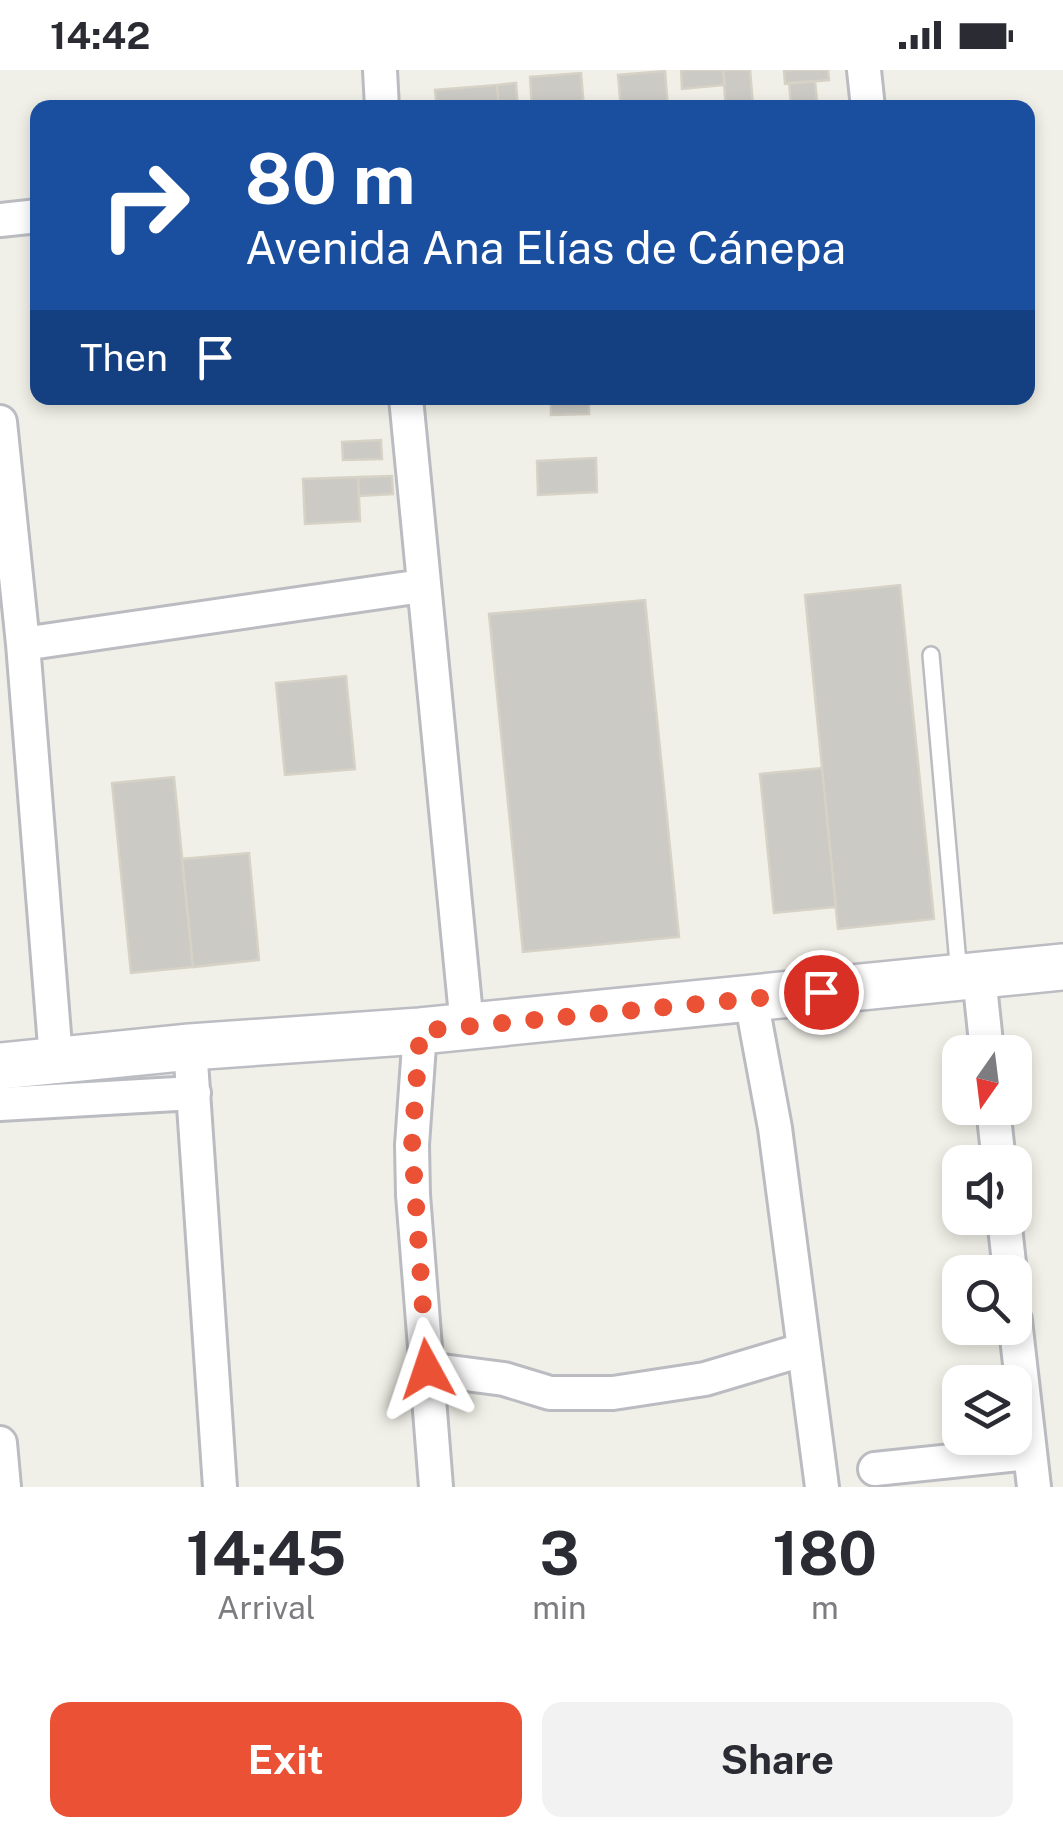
<!DOCTYPE html>
<meta charset="utf-8">
<style>
body{margin:0;font-family:"Public Sans",sans-serif;background:#f2f2f3;color:#2b2b33;height:100vh;display:flex;flex-direction:column;font-size:38px;white-space:nowrap}
*{box-sizing:border-box;margin:0}
p{font-size:32px;color:#7c7c81}
.icon{flex:none;width:55px;height:55px;fill:none;stroke:currentColor;stroke-width:2;stroke-linecap:round;stroke-linejoin:round}
.map{position:relative;height:1417px;overflow:hidden}
.drawer{display:flex;flex-direction:column;background:#fff;flex:1}
.drawer>*{flex:none}
.top-card{position:absolute;left:30px;top:30px;width:1005px;height:305px;border-radius:20px;box-shadow:0 5px 15px #0003;background:#1a4fa0;color:#fff;overflow:hidden}
.needle{width:65px;rotate:194deg}
.tools{position:absolute;left:942px;top:965px;display:grid;gap:20px}
.tools a{display:grid;place-items:center;width:90px;height:90px;border-radius:20px;background:#fff;box-shadow:0 5px 15px #0003;font-size:50px}
.pin{position:absolute;display:grid;place-items:center;width:85px;height:85px;color:#fff;margin:-42px;border:5px solid #fff;border-radius:50%;box-shadow:0 2px 10px #0007}
.me{position:absolute;width:110px;margin:-55px;rotate:355deg;stroke-linejoin:round;filter:drop-shadow(0 0 8px #0008)}
.turn{display:flex;align-items:center;gap:35px;height:210px;padding:0 50px;font-size:45px}
.turn .icon{width:130px;height:130px;stroke-width:2.5}
.turn b{display:block;font-size:70px;line-height:85px}
.then{display:flex;align-items:center;height:95px;padding:0 50px;background:#0003;gap:20px;font-size:38px}
.eta{display:flex;justify-content:space-evenly;align-items:center;height:170px;text-align:center}
.eta b{font-size:60px;font-weight:700;line-height:70px}
.primary-button{display:flex;gap:20px;margin-top:auto;padding:20px 50px}
.primary-button a{flex:1;height:115px;border-radius:20px;background:#ea5135;color:#fff;font-size:40px;font-weight:700;line-height:115px;text-align:center}
.primary-button a+a{background:#f2f2f3;color:#2b2b33}
.status{display:flex;justify-content:space-between;align-items:center;height:70px;padding:0 50px;background:#fff;direction:ltr}
.status svg{height:28px;fill:currentColor}
.map>svg:first-child{display:block}
.building{fill:#cccac5;stroke:#d6d2c6;stroke-width:2.5}
.lines{fill:none;stroke-linecap:round;stroke-linejoin:round}
.service-casing{stroke:#babcc1;stroke-width:20}
.minor-casing{stroke:#babcc1;stroke-width:38}
.secondary-casing{stroke:#bbbdc3;stroke-width:50}
.service{stroke:#fff;stroke-width:15}
.minor{stroke:#fff;stroke-width:32}
.secondary{stroke:#fff;stroke-width:45}
.route{stroke:#ea5135;stroke-width:18;stroke-dasharray:0 32.4}
</style>
<div class="status"><b>14:42</b><svg viewBox="0 0 49 12"><path d="M0 12V9h3v3zM5 12V6h3v6zM10 12V3h3v9zM15 12V0h3v12zM26 1h20v11H26zM47 4h2v5h-2z"/></svg></div>
<div class="map">
<svg width="1063" height="1417" viewBox="0 0 1063 1417">
<rect width="100%" height="100%" fill="#f1f0e8"/>
<path class="building" d="M681,0H723L725,15L682,19Z
M723,0H750L753,35L726,38Z
M784,0H828L829,10L785,14Z
M665,1L668,38H621L618,5Z
M581,3L584,38H532L530,7Z
M815,11L817,31L791,33L789,13Z
M516,13L518,38H499L497,15Z
M497,15L499,38H437L435,20Z
M551,328H589V344L551,345Z
M381,370L382,389L343,390L342,372Z
M596,388L597,422L538,425L537,391Z
M392,406L393,424L359,426L358,407Z
M358,407L360,451L305,454L303,409Z
M900,515L934,849L838,859L805,525Z
M645,530L679,867L523,882L489,544Z
M346,606L355,699L285,705L276,613Z
M822,698L836,837L774,843L760,704Z
M174,707L193,897L131,903L112,713Z
M249,783L259,890L193,897L182,789Z"/>
<g class="lines">
<g class="service-casing">
<path id="service" d="M931,585L959,905"/>
</g>
<g class="minor-casing">
<path id="minor" d="M380,0L382,38
M864,0L868,38
M0,150L38,146
M406,328L467,956
M0,352L23,574L56,989
M23,574L422,516
M979,906L987,982
M751,929L775,1058L822,1417
M420,961L412,1075L413,1125L436,1417
M190,977L220,1417
M0,1034L194,1023
M993,1038L999,1092
M1004,1148L1010,1202
M1015,1250L1034,1417
M427,1299L504,1309L550,1323H613L705,1309L802,1280
M0,1373L4,1417
M875,1399L1029,1383"/>
</g>
<g class="secondary-casing">
<path id="secondary" d="M0,996L190,977L420,961L1063,897"/>
</g>
<use href="#service" class="service"/>
<use href="#minor" class="minor"/>
<use href="#secondary" class="secondary"/>
</g>
<g class="lines">
<path class="route" d="M427,1299L412,1075L420,961L821,922"/>
</g>
</svg>
<div class="tools">
<a><svg class="needle" viewBox="-14 -14 28 28"><path d="M0-13l5 13h-10z" fill="#e53935"/><path d="M0 13l5-13h-10z" fill="#7c7c81"/></svg></a>
<a><svg class="icon" aria-label="sound" viewBox="0 0 24 24"><path d="M4 9h4l5-4v14l-5-4H4zM17 9q2 3 0 6"/></svg></a>
<a><svg class="icon" aria-label="search" viewBox="0 0 24 24"><circle cx="10" cy="10" r="6"/><path d="M15 15l6 6"/></svg></a>
<a><svg class="icon" aria-label="layers" viewBox="0 0 24 24"><path d="M12 4l9 5-9 5-9-5zM3 14l9 5 9-5"/></svg></a>
</div>
<div class="pin" style="left:821px;top:922px;background:#d93025"><svg class="icon" aria-label="arrive" viewBox="0 0 24 24"><path d="M6 21V4h12l-3 4 3 4H6"/></svg></div>
<svg class="me" style="left:427px;top:1299px" viewBox="-20 -20 40 40"><path d="M0-17L14 15 0 8-14 15z" fill="#ea5135" stroke="#fff" stroke-width="4"/></svg>
<div class="top-card">
<div class="turn"><svg class="icon" aria-label="right" viewBox="0 0 24 24"><path d="M7 20v-9h11M14 6l5 5-5 5"/></svg><div><b>80 m</b>Avenida Ana Elías de Cánepa</div></div>
<div class="then">Then<svg class="icon" aria-label="arrive" viewBox="0 0 24 24"><path d="M6 21V4h12l-3 4 3 4H6"/></svg></div>
</div>
</div>
<section class="drawer">
<div class="eta">
<div><b>14:45</b><p>Arrival</p></div>
<div><b>3</b><p>min</p></div>
<div><b>180</b><p>m</p></div>
</div>
<div class="primary-button"><a>Exit</a><a>Share</a></div>
</section>
